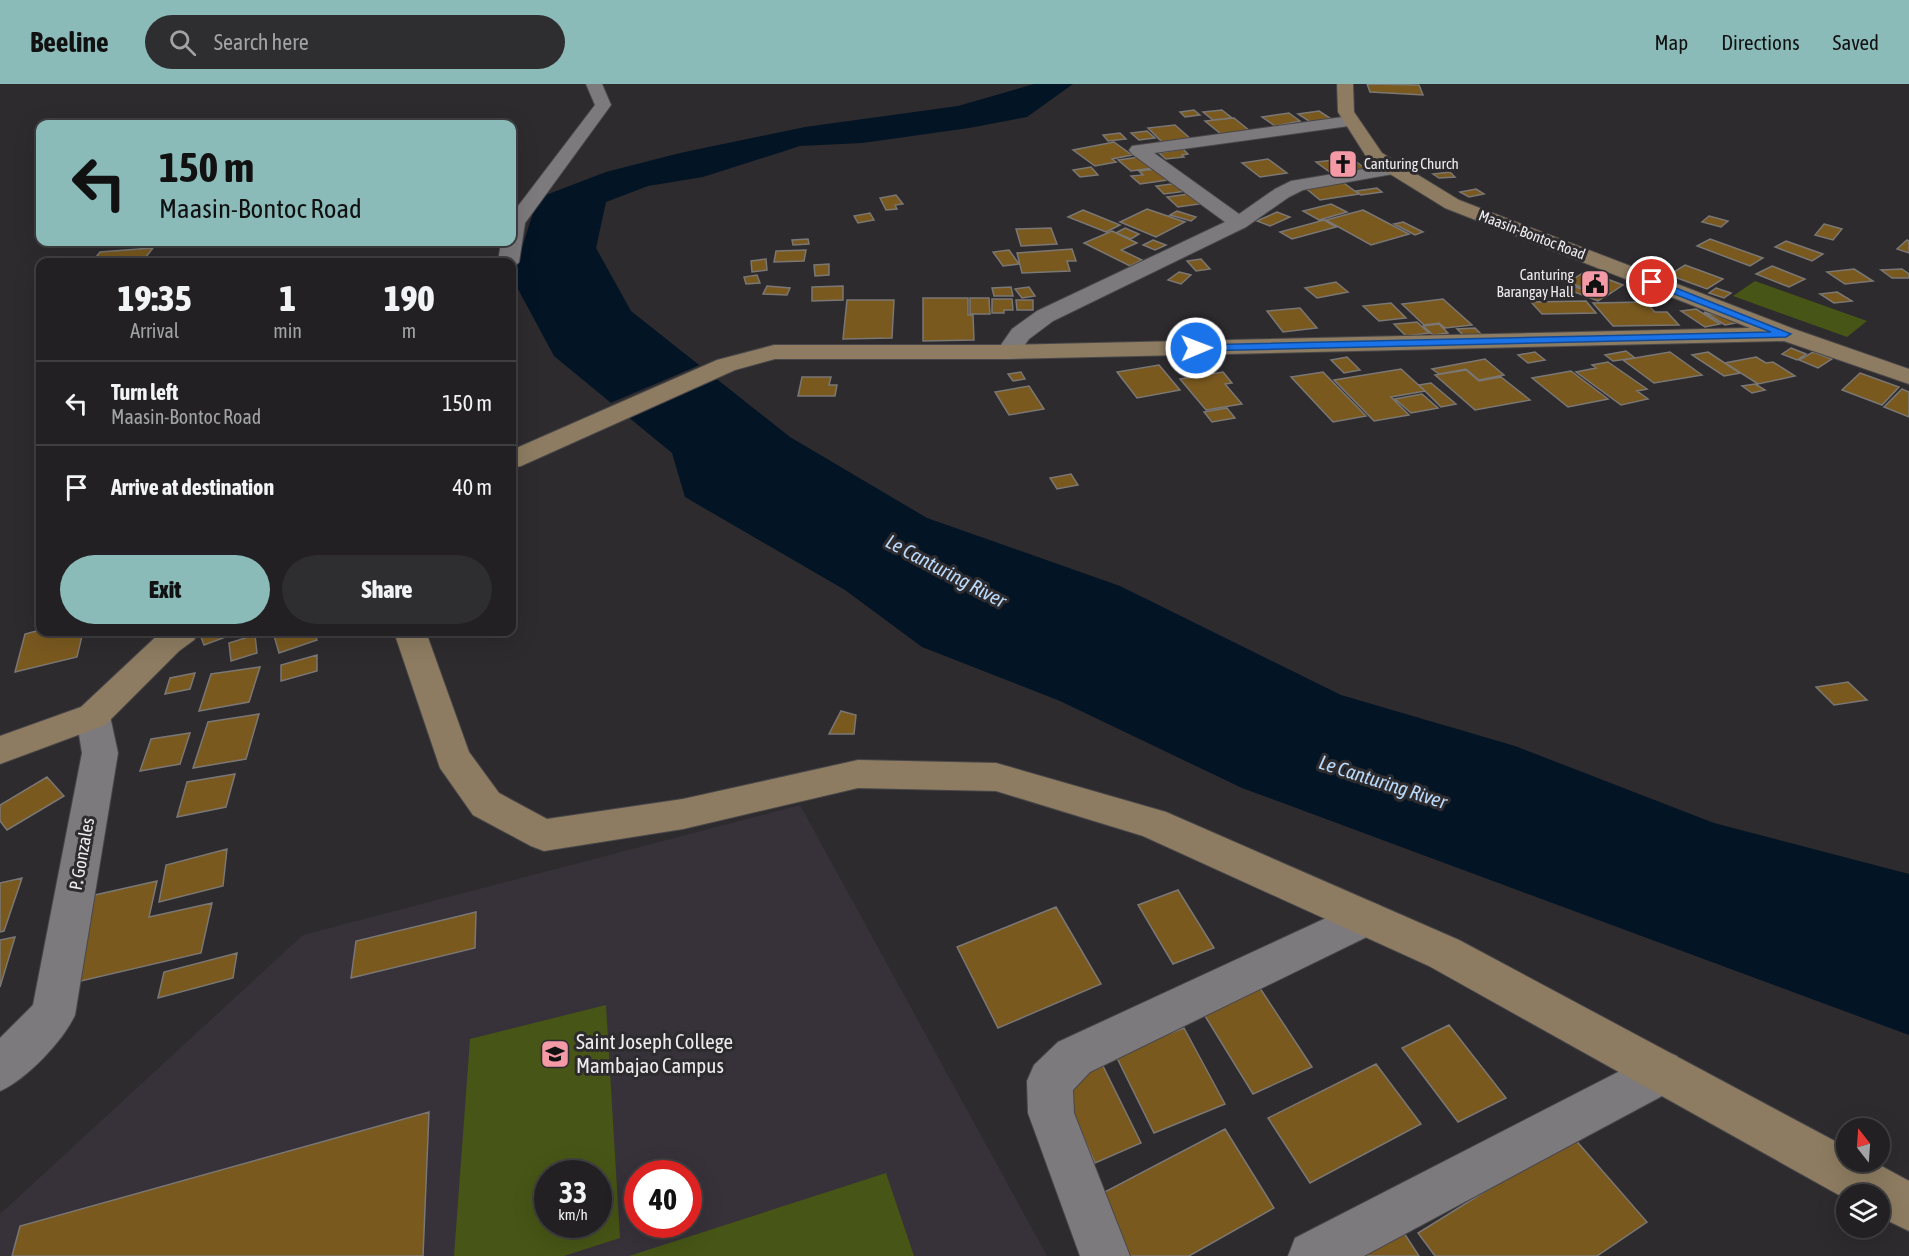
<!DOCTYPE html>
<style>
body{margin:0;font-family:"Asap Condensed",sans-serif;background:#2e2d2f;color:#f1f3f6;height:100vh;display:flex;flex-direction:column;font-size:22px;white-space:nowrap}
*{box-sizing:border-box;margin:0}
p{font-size:20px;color:#a2a3a5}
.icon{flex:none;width:33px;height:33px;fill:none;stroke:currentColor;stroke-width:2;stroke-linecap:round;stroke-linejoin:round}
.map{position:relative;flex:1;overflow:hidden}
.panel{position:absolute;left:36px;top:174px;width:480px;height:378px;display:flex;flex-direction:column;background:#222022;border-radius:12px;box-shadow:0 6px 24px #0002,0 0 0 2px #3f3e40}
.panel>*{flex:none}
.banner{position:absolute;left:36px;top:36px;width:480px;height:126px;border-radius:12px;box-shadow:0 6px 24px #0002,0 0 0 2px #3f3e40;background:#8bbbb9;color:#111;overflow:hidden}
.needle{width:39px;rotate:343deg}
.fabs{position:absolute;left:1836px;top:1034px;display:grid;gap:12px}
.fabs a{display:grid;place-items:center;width:54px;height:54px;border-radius:50%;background:#222022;box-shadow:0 6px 24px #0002,0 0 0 2px #3f3e40;font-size:30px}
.speed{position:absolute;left:534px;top:1076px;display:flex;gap:12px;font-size:30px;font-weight:700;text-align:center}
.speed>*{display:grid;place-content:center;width:78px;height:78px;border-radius:50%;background:#222022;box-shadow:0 6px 24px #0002,0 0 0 2px #3f3e40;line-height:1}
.speed small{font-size:15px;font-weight:400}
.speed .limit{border:9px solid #d22;background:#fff;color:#111}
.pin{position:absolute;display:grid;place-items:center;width:51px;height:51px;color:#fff;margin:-26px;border:3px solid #fff;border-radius:50%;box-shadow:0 2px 6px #0007}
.me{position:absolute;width:66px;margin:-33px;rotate:89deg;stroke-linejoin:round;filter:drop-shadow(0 0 4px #0008)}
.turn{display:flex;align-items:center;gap:21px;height:126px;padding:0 24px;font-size:27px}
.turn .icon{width:78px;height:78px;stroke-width:2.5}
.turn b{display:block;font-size:42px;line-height:51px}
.eta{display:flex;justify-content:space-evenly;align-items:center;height:102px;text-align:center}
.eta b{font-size:36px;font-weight:800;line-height:42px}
.cta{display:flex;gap:12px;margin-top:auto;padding:12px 24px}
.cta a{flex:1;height:69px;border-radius:36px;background:#8bbbb9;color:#111;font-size:24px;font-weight:800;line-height:69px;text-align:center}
.cta a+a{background:#2e2d2f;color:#f1f3f6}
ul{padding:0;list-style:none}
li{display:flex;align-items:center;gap:18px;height:84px;padding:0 24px;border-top:2px solid #3f3e40}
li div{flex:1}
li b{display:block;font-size:22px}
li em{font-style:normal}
header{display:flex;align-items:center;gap:36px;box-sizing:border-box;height:84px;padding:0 30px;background:#8bbbb9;color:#111}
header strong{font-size:28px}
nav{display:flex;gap:33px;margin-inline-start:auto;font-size:21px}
.search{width:420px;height:54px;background:#2e2d2f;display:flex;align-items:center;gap:15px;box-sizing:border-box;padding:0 21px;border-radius:33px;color:#a2a3a5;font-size:22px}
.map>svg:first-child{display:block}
.built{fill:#373139;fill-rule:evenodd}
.green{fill:#475516;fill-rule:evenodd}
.water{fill:#031425}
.pier{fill:#2d2b2e}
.building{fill:#7a591f;stroke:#7a7774;stroke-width:1.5}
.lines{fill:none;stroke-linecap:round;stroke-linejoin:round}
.street-casing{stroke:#49474a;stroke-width:2}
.secondary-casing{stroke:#49474a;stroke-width:2}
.street{fill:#7d7a7e;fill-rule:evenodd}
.secondary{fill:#8d7c61;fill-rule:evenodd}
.route{fill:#1a73e8;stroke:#114b97;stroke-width:1.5}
.labels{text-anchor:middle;stroke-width:6;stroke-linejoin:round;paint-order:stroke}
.far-poi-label{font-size:15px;fill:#eeecef;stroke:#2d2b2e;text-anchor:start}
.far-street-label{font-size:15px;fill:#eeecef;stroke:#2d2b2e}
.street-label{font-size:18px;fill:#eeecef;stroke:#2d2b2e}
.water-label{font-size:20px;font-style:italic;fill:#bbdafa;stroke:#2d2b2e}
.near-poi-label{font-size:21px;fill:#eeecef;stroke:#2d2b2e;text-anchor:start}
</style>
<header>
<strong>Beeline</strong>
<div class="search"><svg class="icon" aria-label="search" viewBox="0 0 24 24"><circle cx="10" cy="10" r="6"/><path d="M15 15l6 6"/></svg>Search here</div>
<nav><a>Map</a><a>Directions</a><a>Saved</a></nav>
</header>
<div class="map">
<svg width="1909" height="1172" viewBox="0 0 1909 1172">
<rect width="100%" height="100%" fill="#2d2b2e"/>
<path class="built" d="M800,721L1047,1172H0V1130L303,851ZM548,1089H598V1140H548ZM638,1089H688V1140H638Z"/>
<path class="green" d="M1755,197L1867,237L1847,253L1733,212Z
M606,921L620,1154L564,1172H454L470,955ZM548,1089H598V1140H548Z
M886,1089L914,1172H629Z"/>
<path class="water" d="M1034,0H1073L1027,33L969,44L862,59L800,62L703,93L648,102L606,118L596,164L631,227L790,353L927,434L1120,502L1341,611L1515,662L1714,739L1909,790V951L1242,704L1060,617L922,563L845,506L685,413L672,369L554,272L512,194L538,114L606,88L680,69L805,43L958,22Z"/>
<path class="pier" d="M702,280L720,294L626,335L608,320Z"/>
<path class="building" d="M1367,0L1419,1L1423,11L1370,8Z
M1194,26L1200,31L1185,33L1180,28Z
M1222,26L1232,34L1213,36L1203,28Z
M1319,27L1333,36L1312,39L1298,30Z
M1289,29L1300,37L1275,42L1262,33Z
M1234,34L1250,47L1221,50L1205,37Z
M1175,41L1192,56L1164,60L1148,44Z
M1147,47L1155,54L1139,56L1131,49Z
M1120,49L1126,55L1108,57L1103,51Z
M1114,58L1132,71L1112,75L1116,78L1095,82L1073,66Z
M1183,65L1188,70L1182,71L1184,73L1166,75L1159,69Z
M1139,73L1153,84L1131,87L1118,76Z
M1351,74L1366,85L1331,89L1316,78Z
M1268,75L1287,89L1260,93L1242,79Z
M1429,75L1438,82L1420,84L1411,77Z
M1091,83L1098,91L1080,93L1073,86Z
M1156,85L1168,96L1140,100L1131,92L1143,91L1139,87Z
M1450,88L1455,93L1439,94L1433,90Z
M1341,97L1359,110L1320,116L1303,102Z
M1179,99L1187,107L1164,110L1156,102Z
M1377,104L1382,108L1361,111L1356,107Z
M1476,105L1484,110L1469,113L1460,108Z
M1195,109L1206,119L1178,123L1167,113Z
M896,111L903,120L895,121L897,125L886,126L880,114Z
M1331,120L1347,128L1319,136L1303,127Z
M1147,125L1185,138L1156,153L1120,138Z
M1083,126L1120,141L1106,148L1068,133Z
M1363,126L1409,150L1371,161L1326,136Z
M1177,127L1196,133L1191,137L1170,131Z
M1277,128L1290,133L1270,142L1257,137Z
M870,129L874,136L858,139L854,132Z
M1709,132L1728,137L1721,143L1702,138Z
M1324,136L1336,143L1292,155L1280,148Z
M1403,138L1423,148L1415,151L1394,140Z
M1824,140L1842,145L1833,156L1815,151Z
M1051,144L1057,160L1021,162L1016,145Z
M1125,144L1139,150L1131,155L1116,149Z
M1112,147L1137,159L1121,166L1142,176L1130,182L1084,159Z
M808,155L809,160L793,161L792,156Z
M1710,155L1763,174L1750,182L1697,162Z
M1153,156L1166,161L1155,166L1143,161Z
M1907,156L1909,157V169L1897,165Z
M1786,157L1823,170L1812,177L1775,163Z
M153,164L142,178H92L100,168Z
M1072,165L1076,177H1067L1070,187L1022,189L1017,169Z
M806,166L804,177L774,178L776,167Z
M1009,166L1019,180L1003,182L993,168Z
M345,173L343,178H315L317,175Z
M766,175L767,186L752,188L751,177Z
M1201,175L1210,185L1196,187L1187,177Z
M829,180V191L815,192L814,181Z
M1685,181L1723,195L1707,205L1669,191Z
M1685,181L1723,195L1707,205L1669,191Z
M1772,182L1805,195L1789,203L1756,190Z
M1854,185L1873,197L1845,200L1827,188Z
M1902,185L1909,190V194H1892L1881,186Z
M1586,187L1623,201L1605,213L1568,198Z
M1179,188L1191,191L1181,200L1168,196Z
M757,191L760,199L746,200L744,193Z
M1336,198L1348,208L1317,214L1305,204Z
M1570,201L1604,213L1598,217L1564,204Z
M767,202L790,204L787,211L763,210Z
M843,202V216L812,217V203Z
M1011,203L1013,212H994L992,204Z
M1029,203L1035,212L1022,214L1015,205Z
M1716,204L1731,209L1724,214L1709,209Z
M1837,208L1852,217L1834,219L1820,210Z
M923,214H968V231H973L974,256L923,257Z
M970,214H989L990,230H970Z
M992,215H1012L1013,226H1004V229H992Z
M1443,215L1472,241L1445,244L1439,239L1424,241L1402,220Z
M847,216H894L892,254L843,255Z
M1016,216H1033V226H1017Z
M1586,217L1596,229L1542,230L1531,218Z
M1645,218L1655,228H1667L1679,241L1613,242L1593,219Z
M1391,219L1406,234L1379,237L1363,222Z
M1300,224L1317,244L1283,248L1267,227Z
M1696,225L1720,240L1705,243L1681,227Z
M1704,228L1741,238L1725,241Z
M1417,238L1429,249L1406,252L1394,240Z
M1439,240L1448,249L1433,251L1423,242Z
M1475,244L1482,251L1465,253L1457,245Z
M1791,264L1806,270L1797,276L1782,270Z
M1626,267L1635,274L1613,277L1605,271Z
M1535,268L1545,276L1528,279L1518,271Z
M1670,268L1702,291L1654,299L1623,276Z
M1708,268L1740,289L1724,292L1692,271Z
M1813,268L1832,275L1818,284L1799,276Z
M1347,273L1360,286L1344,289L1331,276Z
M1756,273L1766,279L1773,278L1795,292L1758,300L1725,279Z
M1485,275L1504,291L1479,296L1466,285L1439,290L1432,285Z
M1608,278L1647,305L1637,307L1648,315L1621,321L1576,288L1596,284L1592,281Z
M1159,281L1180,306L1137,314L1117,288Z
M1401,285L1425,307L1391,313L1409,331L1374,337L1334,296Z
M1466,286L1479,297L1501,293L1530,316L1475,326L1435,291Z
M1571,287L1608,315L1568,323L1532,294Z
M1021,288L1025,295L1013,297L1008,290Z
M1223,288L1232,299L1225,300L1242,320L1206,326L1180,295Z
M1323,288L1366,332L1333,338L1291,293Z
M1860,289L1899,303L1882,321L1842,306Z
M802,293H831L829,301H837L835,312H798Z
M1431,299L1456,320L1441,323L1419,301Z
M1755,300L1765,306L1752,309L1742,302Z
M1029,302L1044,325L1009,331L995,308Z
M1902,305L1909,308V333L1884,323Z
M1422,310L1438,324L1411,329L1395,315Z
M1227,324L1235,334L1212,338L1204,328Z
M1071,390L1078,401L1057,405L1050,394Z
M40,546L83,548L77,573L15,588L25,550Z
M199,548H239L204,561Z
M273,548H314L317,556L279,569Z
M255,551L257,569L231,577L229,559Z
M317,571V587L281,597V581Z
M260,583L249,618L199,627L211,590Z
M195,589L190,605L165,610L170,594Z
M1848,598L1867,616L1834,621L1816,603Z
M841,627L856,631L854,650H829Z
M259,630L246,675L193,684L208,638Z
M190,649L180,680L140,687L151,655Z
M235,690L226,723L177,733L187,698Z
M47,693L64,712L7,746L0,737V721Z
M227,765L223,802L159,818L166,781Z
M22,794L4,847L0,848V799Z
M157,797L149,833L212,819L201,869L68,900L95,811Z
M1178,806L1214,864L1173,880L1138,821Z
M1056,823L1101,900L998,944L957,863Z
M476,828L475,864L351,894L356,857Z
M15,853L0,903V856Z
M237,869L233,894L158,914L164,888Z
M1254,895L1312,983L1253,1010L1197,919Z
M1449,941L1506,1014L1458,1038L1402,964Z
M1184,944L1225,1020L1154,1049L1115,970Z
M1376,980L1421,1040L1310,1099L1268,1034Z
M1103,982L1141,1059L1095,1079L1059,999Z
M429,1028L423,1172H12L20,1142Z
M1225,1045L1274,1124L1189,1172H1128L1097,1112Z
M1573,1053L1647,1138L1597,1172H1435L1418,1149Z
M1404,1149L1419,1172H1358Z"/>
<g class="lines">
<g class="street-casing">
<path id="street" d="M586,0H602L611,21L525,139L519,178L515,182L512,183V178H498L501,158H512V130L595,21Z
M1350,32L1356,33L1358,37L1356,41L1154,69L1239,130L1275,105L1291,97L1393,80L1399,81L1402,85L1399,89L1393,90L1303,106L1289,113L1246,143L1053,237L1029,255L1016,273L1008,275L1000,273L996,268L1012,245L1037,227L1225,138L1132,70L1129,66L1132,62Z
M93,619L105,623L110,632L118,669L75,931C63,957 26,996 0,1007V954L33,921L82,669L76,632L81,623Z
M1365,816L1379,821L1385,834L1379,847L1090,988L1073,1006L1074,1029L1130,1172H1080L1028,1029L1027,997L1034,981L1058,958Z
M1661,966L1677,972L1683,988L1677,1004L1364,1172H1288L1295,1154Z"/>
</g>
<g class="secondary-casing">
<path id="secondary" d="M1337,0H1353L1354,28L1382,69L1459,116L1794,245L1909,285V300L1784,257L1008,275H775L735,286L521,382L512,384V366L717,276L774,261H1008L1750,244L1445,124L1369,77L1338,28Z
M161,548H199L194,556L179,567L105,641L0,680V652L81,623Z
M394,548H426L469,668L499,709L547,735L683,715L858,676L996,679L1166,728L1459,856L1846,1063V1077H1872L1909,1097V1147L1880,1133V1110H1846V1115L1429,882L1143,752L996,707L858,704L683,745L544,767L531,762L473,731L440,684Z"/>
</g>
<use href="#street" class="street"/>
<use href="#secondary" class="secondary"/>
</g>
<path class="route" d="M1649,196H1656L1791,250L1786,253L1196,267L1191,264L1196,261L1771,248L1649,200Z"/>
<defs>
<g id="church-square" transform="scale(1.5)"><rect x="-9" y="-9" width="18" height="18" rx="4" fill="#f49aa6" stroke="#2d2b2e"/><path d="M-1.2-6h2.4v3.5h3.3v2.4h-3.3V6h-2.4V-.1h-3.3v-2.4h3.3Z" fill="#111"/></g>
<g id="civic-square" transform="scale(1.5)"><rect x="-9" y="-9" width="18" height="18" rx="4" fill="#f49aa6" stroke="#2d2b2e"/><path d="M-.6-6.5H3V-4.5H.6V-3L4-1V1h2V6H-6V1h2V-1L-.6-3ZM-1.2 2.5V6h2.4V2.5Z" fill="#111"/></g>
<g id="university-square" transform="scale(1.5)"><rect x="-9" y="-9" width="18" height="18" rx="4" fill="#f49aa6" stroke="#2d2b2e"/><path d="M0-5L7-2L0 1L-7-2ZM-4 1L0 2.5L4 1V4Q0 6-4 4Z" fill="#111"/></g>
</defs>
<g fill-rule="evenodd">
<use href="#church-square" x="1343" y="80"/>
<use href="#civic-square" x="1595" y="200"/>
<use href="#university-square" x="555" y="970"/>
</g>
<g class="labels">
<g class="far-poi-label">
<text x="1364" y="85">Canturing Church</text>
<text x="1574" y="196" text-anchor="end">Canturing<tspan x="1574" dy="17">Barangay Hall</tspan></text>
</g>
<g class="far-street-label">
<text transform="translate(1532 151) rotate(21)" y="5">Maasin-Bontoc Road</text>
</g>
<g class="street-label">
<text transform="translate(82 770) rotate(-80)" y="6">P. Gonzales</text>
</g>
<g class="water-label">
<text transform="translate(946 487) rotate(28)" y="7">Le Canturing River</text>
<text transform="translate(1383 698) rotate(18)" y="7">Le Canturing River</text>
</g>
<g class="near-poi-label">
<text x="576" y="965">Saint Joseph College<tspan x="576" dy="24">Mambajao Campus</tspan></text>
</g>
</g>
</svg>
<div class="fabs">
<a><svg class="needle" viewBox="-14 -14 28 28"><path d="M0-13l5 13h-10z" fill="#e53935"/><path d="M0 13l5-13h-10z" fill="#a2a3a5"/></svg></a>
<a><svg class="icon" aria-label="layers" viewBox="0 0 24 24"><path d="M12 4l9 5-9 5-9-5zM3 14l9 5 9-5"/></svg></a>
</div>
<div class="speed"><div>33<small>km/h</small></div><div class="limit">40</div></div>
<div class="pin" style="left:1652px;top:198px;background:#d93025"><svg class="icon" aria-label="arrive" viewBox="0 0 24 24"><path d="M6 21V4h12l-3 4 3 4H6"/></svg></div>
<svg class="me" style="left:1196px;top:264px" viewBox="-20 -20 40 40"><circle r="17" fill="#1a73e8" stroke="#fff" stroke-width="3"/><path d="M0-11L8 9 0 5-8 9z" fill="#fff"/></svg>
<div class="banner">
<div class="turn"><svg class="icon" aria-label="left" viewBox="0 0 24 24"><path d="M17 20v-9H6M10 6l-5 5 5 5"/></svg><div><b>150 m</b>Maasin-Bontoc Road</div></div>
</div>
<section class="panel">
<div class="eta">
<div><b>19:35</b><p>Arrival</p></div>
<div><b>1</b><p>min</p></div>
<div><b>190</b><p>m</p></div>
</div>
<ul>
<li><svg class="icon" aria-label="left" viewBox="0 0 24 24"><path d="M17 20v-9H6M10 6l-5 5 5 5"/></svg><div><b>Turn left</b><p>Maasin-Bontoc Road</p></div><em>150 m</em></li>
<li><svg class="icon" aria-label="arrive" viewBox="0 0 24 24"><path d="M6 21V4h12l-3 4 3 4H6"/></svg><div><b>Arrive at destination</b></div><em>40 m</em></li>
</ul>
<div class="cta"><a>Exit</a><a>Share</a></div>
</section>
</div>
